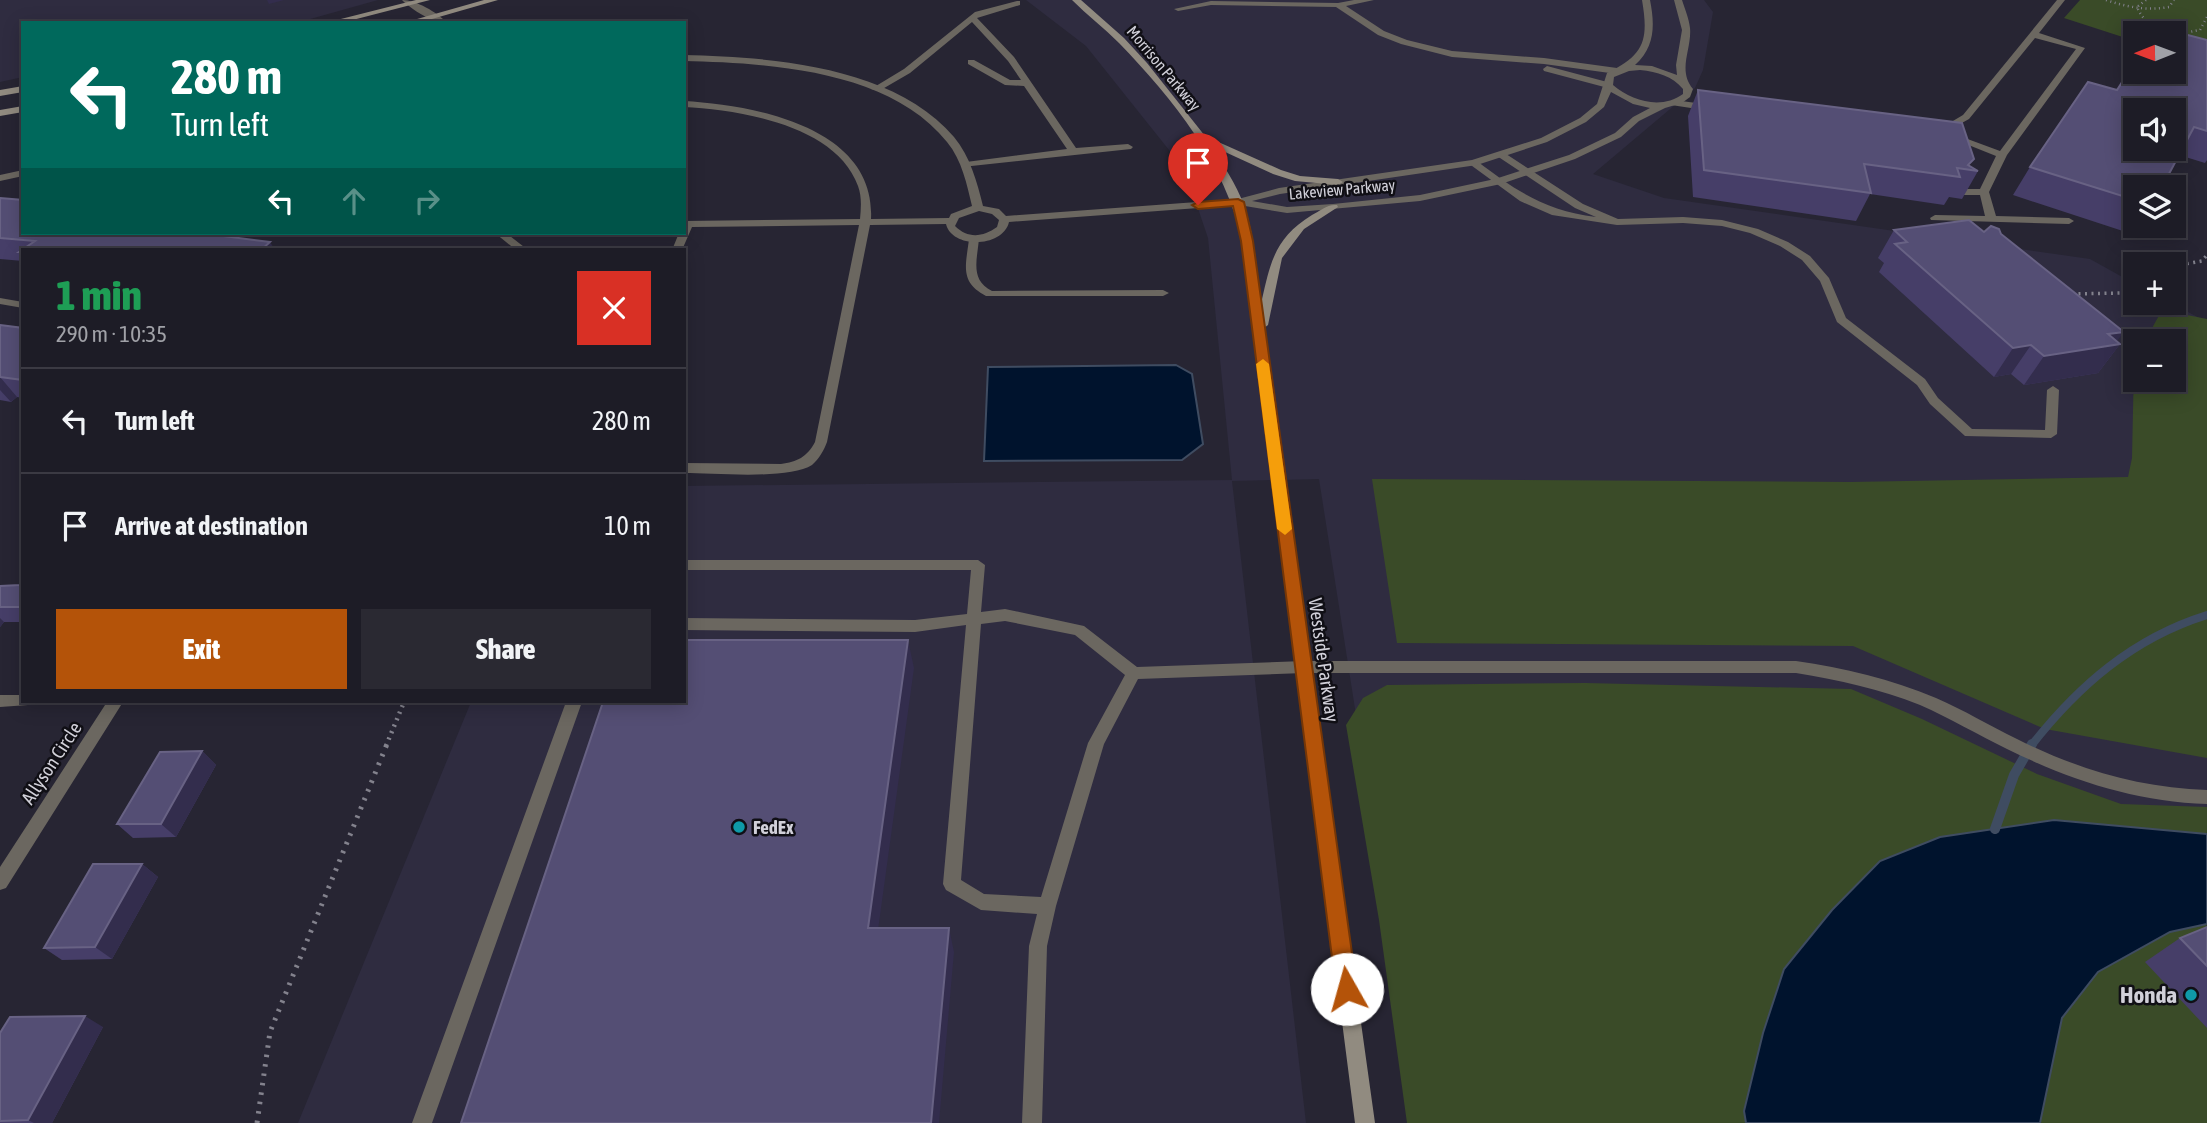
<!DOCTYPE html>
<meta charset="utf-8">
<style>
body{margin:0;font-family:"Asap Condensed",sans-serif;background:#2a2932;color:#f1f3f6;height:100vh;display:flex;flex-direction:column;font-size:26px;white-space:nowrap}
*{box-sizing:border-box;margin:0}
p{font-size:23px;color:#a0a1a7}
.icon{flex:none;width:38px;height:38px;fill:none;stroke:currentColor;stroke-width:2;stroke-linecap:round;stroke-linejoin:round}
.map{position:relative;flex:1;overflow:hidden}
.panel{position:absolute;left:21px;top:248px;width:665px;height:455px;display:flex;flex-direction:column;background:#1d1c26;border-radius:0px;box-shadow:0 4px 18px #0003,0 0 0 2px #3b3a43}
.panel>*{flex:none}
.hud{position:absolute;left:21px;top:21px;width:665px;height:214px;border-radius:0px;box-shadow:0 4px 18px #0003,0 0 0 2px #3b3a43;background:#00695c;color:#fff;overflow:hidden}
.needle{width:46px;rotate:269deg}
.buttons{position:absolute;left:2123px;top:21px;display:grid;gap:14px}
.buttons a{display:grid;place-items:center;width:63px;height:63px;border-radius:0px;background:#1d1c26;box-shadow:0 4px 18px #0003,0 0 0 2px #3b3a43;font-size:35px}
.pin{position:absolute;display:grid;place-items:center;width:60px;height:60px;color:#fff;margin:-72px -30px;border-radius:50% 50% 50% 0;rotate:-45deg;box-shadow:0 0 7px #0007}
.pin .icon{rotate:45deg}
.me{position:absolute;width:77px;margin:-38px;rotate:353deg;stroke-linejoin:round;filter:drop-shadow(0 0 5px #0008)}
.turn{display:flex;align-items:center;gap:24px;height:147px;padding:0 35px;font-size:32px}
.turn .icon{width:91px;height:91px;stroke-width:2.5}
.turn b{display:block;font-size:49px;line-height:60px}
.lanes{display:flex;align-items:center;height:66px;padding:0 35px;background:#0003;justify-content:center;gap:35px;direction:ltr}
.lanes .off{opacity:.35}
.round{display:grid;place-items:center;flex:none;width:74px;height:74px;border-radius:0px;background:#2a2932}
.headline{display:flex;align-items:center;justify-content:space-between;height:119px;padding:0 35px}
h1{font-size:42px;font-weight:800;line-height:52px;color:#1e9e55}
.button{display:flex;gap:14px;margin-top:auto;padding:14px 35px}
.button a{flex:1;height:80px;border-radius:0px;background:#b45309;color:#fff;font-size:28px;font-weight:800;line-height:80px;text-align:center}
.button a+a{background:#2a2932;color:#f1f3f6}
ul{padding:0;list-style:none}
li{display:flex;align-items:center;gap:21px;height:105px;padding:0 35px;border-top:2px solid #3b3a43}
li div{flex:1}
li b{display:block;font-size:26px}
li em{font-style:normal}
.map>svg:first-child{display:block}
.built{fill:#2f2c40;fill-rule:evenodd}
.green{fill:#3a4b28}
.water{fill:#00132d;stroke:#3f4c61;stroke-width:2}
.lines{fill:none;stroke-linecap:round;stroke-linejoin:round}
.stream-far1{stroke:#3f4c61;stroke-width:8}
.stream{stroke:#3f4c61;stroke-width:10}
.path-far3{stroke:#83828d;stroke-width:2.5;stroke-dasharray:1 3.5;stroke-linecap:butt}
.path-far2{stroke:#83828d;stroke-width:3.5;stroke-dasharray:2 4.5;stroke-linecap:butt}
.path-far1{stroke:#83828d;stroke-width:4.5;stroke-dasharray:2 5;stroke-linecap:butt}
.path{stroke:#83828d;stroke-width:5;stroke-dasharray:2.5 7;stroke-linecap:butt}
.lane{fill:#6b6760;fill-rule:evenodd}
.street{fill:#6b6760;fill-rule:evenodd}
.secondary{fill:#918b80;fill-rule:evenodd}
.wall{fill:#463e68}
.shaded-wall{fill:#332d4d}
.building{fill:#544e74;stroke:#686284;stroke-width:2;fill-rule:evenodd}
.route{fill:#b45309;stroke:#753606;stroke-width:2}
.slow{fill:#f59e0b}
.culture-dot{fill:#0f9aa8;stroke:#100f15;stroke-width:2.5}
.labels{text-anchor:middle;stroke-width:5;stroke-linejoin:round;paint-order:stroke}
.far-street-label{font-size:16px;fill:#d1d0d9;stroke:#100f15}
.street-label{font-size:19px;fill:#d1d0d9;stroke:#100f15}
.poi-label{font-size:19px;font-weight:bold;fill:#d1d0d9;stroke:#100f15;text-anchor:start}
.near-poi-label{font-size:23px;font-weight:bold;fill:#d1d0d9;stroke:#100f15;text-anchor:end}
</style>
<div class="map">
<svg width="2207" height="1123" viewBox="0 0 2207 1123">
<rect width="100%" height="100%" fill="#272533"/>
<path class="built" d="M0,0H378L296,23H23V77L0,82Z
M1026,0H1704L1713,12L1703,70L1695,88L1593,174L1664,198L2090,259L2135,284V303H2171L2207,322V1123H1420L1319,479L1232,481L1306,1123H298L471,702H684V486L1232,480L1208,238L1185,170L1086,46ZM2135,341H2174V380H2135Z"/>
<path class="green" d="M2080,0H2207V64L2174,33H2135V41L2064,18Z
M2162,310L2207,319V758L2045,729L1853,646L1397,643L1372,479L1850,482L2128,477L2132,458L2134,363L2135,361V380H2174V341H2145Z
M1585,683L1851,689L1922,719L2037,774L2121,804L2207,807V1123H1407L1379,920L1346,725L1363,698L1387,685Z"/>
<path class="water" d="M1176,365L1192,374L1203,444L1182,460L984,461L988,367Z
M2054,820L2207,834V924L2170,932L2098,972L2062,1018L2040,1123H1746L1744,1111L1763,1033L1784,969L1832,910L1880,861L1940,837Z"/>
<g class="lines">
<path class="stream-far1" d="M2031,746C2078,686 2133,638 2207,615"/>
<path class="stream" d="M1995,829L2014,775L2032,744"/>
<path class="path-far3" d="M2106,0C2127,7 2147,11 2169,7L2174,0
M2146,0L2137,7C2144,23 2155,29 2172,33
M2178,34L2200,30L2207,17"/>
<path class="path-far2" d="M2174,266L2202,261L2207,255
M2072,294L2121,293L2135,275"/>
<path class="path-far1" d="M386,746L404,702"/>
<path class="path" d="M257,1123L270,1032L387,744"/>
<path class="lane" d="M1354,0H1374L1346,6L1384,31L1407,40L1452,51L1544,58L1617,68L1621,71L1617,74L1544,64L1452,57L1401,44L1378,35L1336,7L1211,5L1178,11L1174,9L1211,1L1338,3Z
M2057,0H2065L2039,33L2085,48L2007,155L1989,192L1996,216L2069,218L2074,221L2069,224L1931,220L1930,218L1935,215L1985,216L1980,195H1960L1955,192L1960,189H1980L1996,156L1946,136L1954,134L2000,151L2076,49L2035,38L1969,119L1944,133L1936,131L1963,115Z
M1017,1H1020V5L977,18L1014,57L1076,148L1128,144L1133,147L1131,149L962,167V163L966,162L1067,149L1024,86L1005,85L968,64V60H974L1010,80H1021L1008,61L972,22L910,73L879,91L871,89L904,69L975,12Z
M1547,66L1611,83L1613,85L1608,88L1544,71L1543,69Z
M1674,100L1711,105L1716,108L1711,111L1671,105V101Z
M1497,152H1503L1583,204L1618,219L1683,217L1722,220L1758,229L1788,242L1810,256L1829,278L1846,318L1925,379L1938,398L1972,429L2045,430L2047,390L2053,386L2059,390L2057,434L2051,438L1965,436L1930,404L1917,385L1837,322L1820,281L1802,260L1780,246L1750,233L1722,226L1683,223L1617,225L1552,215L1520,201L1468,163L1477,161C1516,191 1546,211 1596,217L1575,208L1497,156Z
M23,170V176L0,181V175Z
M495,233H506L528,250H516Z
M974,236L979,239C977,260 970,280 992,291L1163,290L1169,293L1163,296H986C959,282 966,265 969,239Z
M684,560H978L985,565L981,612L1005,609L1084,626L1137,667L1304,661H1796C1844,668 1891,679 1936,698C1964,710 1990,726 2017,739C2077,769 2140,788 2207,790V804C2136,802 2070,780 2007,749C1978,735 1950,718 1920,705C1880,689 1839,680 1796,673H1304L1138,679L1104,744L1056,906L1047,946L1042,1123H1022L1029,946L1037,914L981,910L946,890L943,884L966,625L915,632L684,630V618L915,620L967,614L971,570H684ZM1005,621L1075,635L1125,675L1088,743L1041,897L984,894L961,880L981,624Z
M566,702H582L432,1123H412Z"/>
<path class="street" d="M402,0C416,0 437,12 447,23C433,23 412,10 402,0Z
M1642,0H1650C1655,25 1655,47 1635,65L1652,66L1677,75L1676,65L1682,30L1674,0H1682C1685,9 1689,19 1690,28C1692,49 1677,70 1693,89L1690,97L1682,103L1665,108L1639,121L1621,137L1575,159L1501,184L1420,201L1287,213L1239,205L1009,222C1003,248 952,249 946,224L870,225L827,442C824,450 819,459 812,465C789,480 714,473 684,473V463L781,464C797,462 807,457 815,442L859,225L692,227L682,250H672L679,233H684V221L860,219C861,208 862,197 858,186C836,125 740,110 684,107V101C754,105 876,127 871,219L949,218L951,214L972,206C967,185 962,160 947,142C890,70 769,63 684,61V55C771,57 894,66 954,137C970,156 977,182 983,206L999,209L1006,216L1238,199L1279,188L1472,160L1541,138L1580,118L1597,104L1607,73C1644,55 1649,41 1642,0ZM1640,70C1658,72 1672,76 1683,89V94C1661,110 1632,101 1613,85L1614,77L1629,71ZM1611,92L1633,104L1650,108L1633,117L1615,133L1569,155L1495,179L1420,195L1333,204L1287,207L1252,201L1280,194L1477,165L1547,142L1586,122L1604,107ZM979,211L992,214L999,220L997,227C983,237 968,239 955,226L959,218Z
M0,298L23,302V308L0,304Z
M0,695H23V702H30L28,705L0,707Z
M107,702H123L6,888L0,890V867Z"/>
<path class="secondary" d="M416,0H430L341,23H325Z
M484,0H498L418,23H403Z
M1072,0H1081L1124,38L1147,63L1205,136L1281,170L1300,176L1338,179L1343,182L1338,185L1295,181L1273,174L1212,146C1223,165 1236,184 1244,205C1255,236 1257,271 1261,304C1270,264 1274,238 1312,215C1320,211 1327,204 1337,205L1338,207L1304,229L1282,258L1268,325L1264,328L1375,1123H1355L1242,241C1226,164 1173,99 1119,43C1104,28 1087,15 1072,0Z
M23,86V92L0,96V90Z
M23,106V112L0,116V110Z"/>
</g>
<path class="wall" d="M2207,40V160L2205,163L2179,155L2135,187V226H2138L2132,234L2013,195L2030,167L2117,90Z
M1698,90L1970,166L1978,171L1962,199L1949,197L1944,205L1870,194L1856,221L1693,197L1688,116Z
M0,198L23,233H200L23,250V261L0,259Z
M1894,230L1984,232L2001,234L2120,344L2098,373L2024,385L2011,374L1994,377L1879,272L1884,263L1878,258Z
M0,325L23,328V398L17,397L11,402L0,400Z
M23,581V622H4L0,627V586L20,585Z
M202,751L216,765L176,837L133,838L117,824Z
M142,864L158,877L112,959L62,960L44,948Z
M2207,927V1028L2145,962L2180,938Z
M103,1027L52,1123H0V1033Z"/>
<path class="shaded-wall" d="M267,0H284L269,4Z
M270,242L275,250H261Z
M2124,332L2113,346L2120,344L2098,373L2024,385L2044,356L2108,334Z
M2031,345L2011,374L1994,377L2013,348Z
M0,377L17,397L11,402L0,390Z
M0,618L4,622L0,627Z
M908,640L914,668L875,952L868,928Z
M202,751L216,765L176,837L161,824Z
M142,864L158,877L112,959L95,947Z
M949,928L954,952L939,1123H931Z
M85,1016L103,1027L52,1123H34L28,1120Z"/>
<path class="building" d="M2157,27L2207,40V131L2194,127L2162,187H2135V200L2030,167L2088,82L2117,90L2135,62V72H2174V33H2153ZM2135,110H2174V149H2135Z
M1698,90L1962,123L1974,159L1968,165L1978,171L1957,168L1960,177L1864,164L1871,193L1704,170Z
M0,198L23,200V233H200L270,242L261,250H23V252H19L35,241L0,238Z
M1969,220L1984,232L1991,226L1999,229L2001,234L2124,332L2108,334L2120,344L2044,356L2031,345L2013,348L1895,244L1907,242L1894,230Z
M0,325L23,328V380L0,377Z
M23,581V607H0V586L20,585Z
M684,640H908L868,928H949L931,1123H461L603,702H684Z
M202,751L161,824H117L160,752Z
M93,864H142L95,947L44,948Z
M2207,927V966L2180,938Z
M85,1016L28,1120L0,1121V1033L10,1017Z"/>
<path class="route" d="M1238,199L1244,202L1253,241L1357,989L1354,996L1347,999L1339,996L1336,989L1241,241L1233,206L1198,209L1192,205L1198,202Z"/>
<path class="slow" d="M1263,359L1269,364L1292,529L1285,535L1277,529L1256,364Z"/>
<g class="culture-dot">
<circle cx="739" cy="827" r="7"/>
<circle cx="2191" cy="995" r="7"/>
</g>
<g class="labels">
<g class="far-street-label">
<text transform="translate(1164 68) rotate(50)" y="6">Morrison Parkway</text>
<text transform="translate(1342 189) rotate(-5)" y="6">Lakeview Parkway</text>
</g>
<g class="street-label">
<text transform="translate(1324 660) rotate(82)" y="7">Westside Parkway</text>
<text transform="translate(51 763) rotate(-57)" y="7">Allyson Circle</text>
</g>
<g class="poi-label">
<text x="753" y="834">FedEx</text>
</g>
<g class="near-poi-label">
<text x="2177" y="1003">Honda</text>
</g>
</g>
</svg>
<div class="buttons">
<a><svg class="needle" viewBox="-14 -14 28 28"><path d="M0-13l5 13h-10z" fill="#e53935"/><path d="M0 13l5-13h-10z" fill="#a0a1a7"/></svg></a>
<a><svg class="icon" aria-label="sound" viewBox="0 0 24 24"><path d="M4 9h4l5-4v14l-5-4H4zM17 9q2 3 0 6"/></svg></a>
<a><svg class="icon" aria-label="layers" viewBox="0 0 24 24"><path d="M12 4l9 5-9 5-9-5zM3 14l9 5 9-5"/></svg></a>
<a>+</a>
<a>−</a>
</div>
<div class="pin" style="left:1198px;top:205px;background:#d93025"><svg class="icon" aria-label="arrive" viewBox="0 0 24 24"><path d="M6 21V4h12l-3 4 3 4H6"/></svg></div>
<svg class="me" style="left:1347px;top:989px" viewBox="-20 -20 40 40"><circle r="19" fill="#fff"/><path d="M0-13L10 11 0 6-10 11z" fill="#b45309"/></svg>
<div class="hud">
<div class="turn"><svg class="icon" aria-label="left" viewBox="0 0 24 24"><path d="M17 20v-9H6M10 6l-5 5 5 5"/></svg><div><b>280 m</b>Turn left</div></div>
<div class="lanes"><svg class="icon" aria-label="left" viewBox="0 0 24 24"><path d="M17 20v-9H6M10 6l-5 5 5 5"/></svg><svg class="icon off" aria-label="ahead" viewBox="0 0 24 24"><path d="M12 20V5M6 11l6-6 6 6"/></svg><svg class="icon off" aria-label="right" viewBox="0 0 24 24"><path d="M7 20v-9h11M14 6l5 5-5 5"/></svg></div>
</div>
<section class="panel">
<div class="headline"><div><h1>1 min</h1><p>290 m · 10:35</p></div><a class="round" style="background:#d93025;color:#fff"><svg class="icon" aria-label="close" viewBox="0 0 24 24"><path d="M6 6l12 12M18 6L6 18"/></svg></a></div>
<ul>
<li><svg class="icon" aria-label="left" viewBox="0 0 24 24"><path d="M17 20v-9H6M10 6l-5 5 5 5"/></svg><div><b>Turn left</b></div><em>280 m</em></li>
<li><svg class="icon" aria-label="arrive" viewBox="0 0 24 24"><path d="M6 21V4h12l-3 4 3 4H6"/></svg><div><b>Arrive at destination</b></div><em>10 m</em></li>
</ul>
<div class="button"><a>Exit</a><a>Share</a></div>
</section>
</div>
